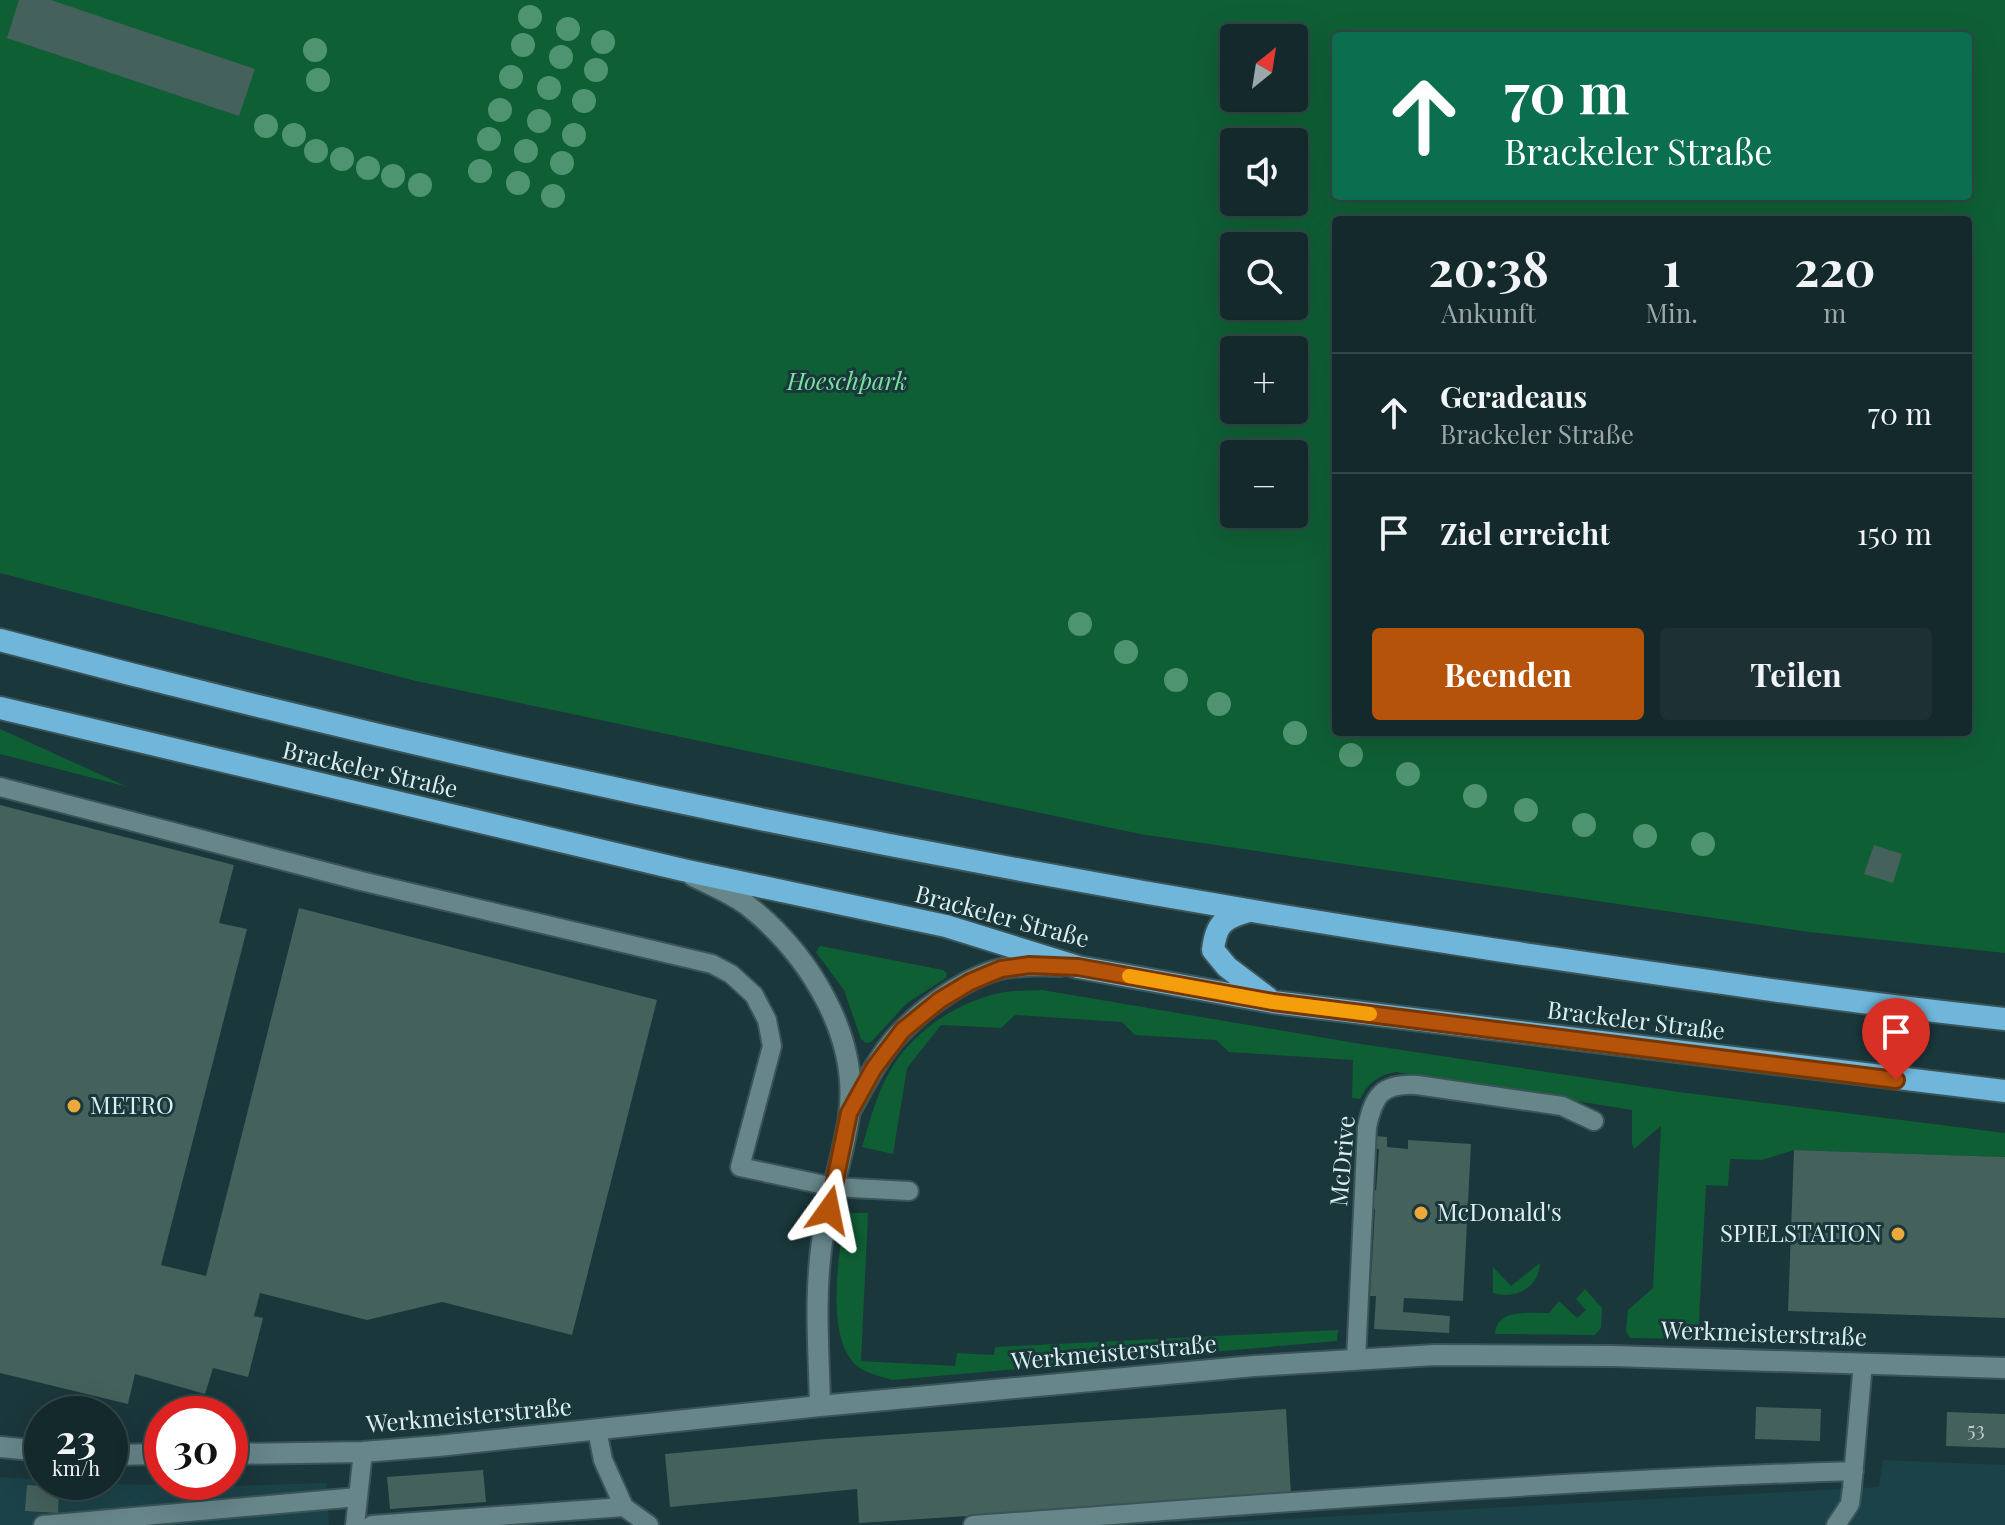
<!DOCTYPE html>
<html lang="de">
<meta charset="utf-8">
<style>
body{margin:0;font-family:"Playfair Display",serif;background:#1d3134;color:#f1f3f6;height:100vh;display:flex;flex-direction:column;font-size:30px;white-space:nowrap}
*{box-sizing:border-box;margin:0}
p{font-size:26px;color:#9da6a9}
.icon{flex:none;width:44px;height:44px;fill:none;stroke:currentColor;stroke-width:2;stroke-linecap:round;stroke-linejoin:round}
.map{position:relative;flex:1;overflow:hidden}
.drawer{position:absolute;left:1332px;top:216px;width:640px;height:520px;display:flex;flex-direction:column;background:#14292c;border-radius:8px;box-shadow:0 8px 32px #0002,0 0 0 2px #334548}
.drawer>*{flex:none}
.top-card{position:absolute;left:1332px;top:32px;width:640px;height:168px;border-radius:8px;box-shadow:0 8px 32px #0002,0 0 0 2px #334548;background:#0b6e4f;color:#fff;overflow:hidden}
.needle{width:52px;rotate:30deg}
.tools{position:absolute;left:1220px;top:24px;display:grid;gap:16px}
.tools a{display:grid;place-items:center;width:88px;height:88px;border-radius:8px;background:#14292c;box-shadow:0 8px 32px #0002,0 0 0 2px #334548;font-size:40px}
.speed{position:absolute;left:24px;top:1396px;display:flex;gap:16px;font-size:40px;font-weight:700;text-align:center}
.speed>*{display:grid;place-content:center;width:104px;height:104px;border-radius:50%;background:#14292c;box-shadow:0 8px 32px #0002,0 0 0 2px #334548;line-height:1}
.speed small{font-size:20px;font-weight:400}
.speed .limit{border:12px solid #d22;background:#fff;color:#111}
.pin{position:absolute;display:grid;place-items:center;width:68px;height:68px;color:#fff;margin:-82px -34px;border-radius:50% 50% 50% 0;rotate:-45deg;box-shadow:0 0 8px #0007}
.pin .icon{rotate:45deg}
.me{position:absolute;width:88px;margin:-44px;rotate:12deg;stroke-linejoin:round;filter:drop-shadow(0 0 6px #0008)}
.turn{display:flex;align-items:center;gap:28px;height:168px;padding:0 40px;font-size:36px}
.turn .icon{width:104px;height:104px;stroke-width:2.5}
.turn b{display:block;font-size:56px;line-height:68px}
.eta{display:flex;justify-content:space-evenly;align-items:center;height:136px;text-align:center}
.eta b{font-size:48px;font-weight:700;line-height:56px}
.cta{display:flex;gap:16px;margin-top:auto;padding:16px 40px}
.cta a{flex:1;height:92px;border-radius:8px;background:#b45309;color:#fff;font-size:32px;font-weight:700;line-height:92px;text-align:center}
.cta a+a{background:#1d3134;color:#f1f3f6}
ul{padding:0;list-style:none}
li{display:flex;align-items:center;gap:24px;height:120px;padding:0 40px;border-top:2px solid #334548}
li div{flex:1}
li b{display:block;font-size:30px}
li em{font-style:normal}
.map>svg:first-child{display:block}
.built{fill:#1b4248}
.green{fill:#0f5f35;fill-rule:evenodd}
.building{fill:#44615b}
.lines{fill:none;stroke-linecap:round;stroke-linejoin:round}
.service-casing{stroke:#3a5458;stroke-width:22}
.minor-casing{stroke:#3a5458;stroke-width:24}
.trunk-casing{stroke:#3a5458;stroke-width:26}
.service{stroke:#67868a;stroke-width:18}
.minor{stroke:#67868a;stroke-width:20}
.trunk{stroke:#6fb6da;stroke-width:22}
.tree{fill:#4f9471}
.route-casing{stroke:#753606;stroke-width:20}
.route{stroke:#b45309;stroke-width:14}
.slow{stroke:#f59e0b;stroke-width:14}
.poi-dot{fill:#eda83c;stroke:#1a373b;stroke-width:3}
.labels{text-anchor:middle;stroke-width:6;stroke-linejoin:round;paint-order:stroke}
.number-label{font-size:20px;fill:#b7cbcb}
.park-label{font-size:24px;font-style:italic;fill:#7ae09e;stroke:#1a373b}
.street-label{font-size:24px;fill:#ddeef0;stroke:#1a373b}
.poi-label{font-size:24px;fill:#ddeef0;stroke:#1a373b;text-anchor:start}
</style>
<div class="map">
<svg width="2005" height="1525" viewBox="0 0 2005 1525">
<rect width="100%" height="100%" fill="#1a373b"/>
<path class="built" d="M1883,1460L2005,1465V1525H1170L1879,1487Z
M0,1477L112,1484L231,1486L326,1483L329,1525H0Z"/>
<path class="green" d="M0,0H2005V953L1809,932L1140,834L416,681L0,573ZM1336,36H1968V196H1336ZM1234,38H1294V98H1234ZM1234,142H1294V202H1234ZM1336,220H1968V732H1336ZM1234,246H1294V306H1234ZM1234,350H1294V410H1234ZM1234,454H1294V514H1234Z
M0,728V729L128,787L0,754Z
M820,946L943,970L947,974L946,978L907,1003L871,1042L866,1043L861,1039L844,990L816,952Z
M1042,990L1355,1043L1679,1092L2005,1133V1157L1794,1150L1762,1160L1730,1159L1728,1186L1706,1185L1698,1339L1630,1338L1626,1331L1628,1310L1653,1288L1661,1126L1634,1149L1632,1144V1110L1396,1072C1378,1075 1368,1083 1360,1099L1352,1098L1353,1060L1229,1052L1216,1040L1135,1035L1122,1022L1015,1015L1001,1028L941,1025L907,1068L893,1154L862,1147C870,1121 876,1095 890,1071C912,1031 960,1000 1005,992C1017,990 1030,991 1042,990Z
M846,1213H868L861,1361L955,1366L957,1353L994,1355L995,1347L1338,1330L1337,1341L892,1380C881,1376 867,1374 857,1366C824,1338 839,1251 846,1213Z
M1540,1263C1539,1288 1515,1300 1493,1293V1267L1511,1286Z
M1585,1289L1602,1308L1601,1328L1595,1335L1495,1334C1497,1307 1529,1314 1549,1313L1559,1301L1577,1318L1586,1310L1576,1299Z"/>
<path class="building" d="M19,0H51L255,69L239,116L7,38Z
M0,805L234,865L219,923L247,929L161,1265L206,1276L299,908L657,1000L572,1335L442,1302L367,1320L260,1293L254,1316L263,1318L248,1377L213,1368L205,1394L135,1374L128,1404L0,1373Z
M1874,845L1902,854L1893,883L1864,874Z
M1375,1136L1387,1137V1147L1408,1149V1140L1471,1144L1463,1301L1404,1298L1403,1312L1450,1316L1449,1333L1374,1329L1376,1296H1370L1375,1209L1370,1208L1371,1190H1376L1377,1179L1379,1149L1373,1148Z
M1794,1150L2005,1157V1318L1788,1311Z
M1756,1407L1821,1409L1820,1441L1755,1439Z
M1286,1409L1291,1495L859,1523L857,1489L670,1507L665,1454L826,1439Z
M1947,1412L2005,1414V1448L1946,1446Z
M483,1470L486,1502L390,1509L387,1477Z
M27,1485L59,1487L58,1513L25,1511Z"/>
<g class="lines">
<g class="service-casing">
<path id="service" d="M0,787L361,881L712,964L731,974L754,995L767,1020L772,1046L740,1167L834,1187L909,1191
M1356,1360L1367,1127C1374,1095 1382,1083 1417,1085L1562,1106L1594,1121
M597,1430L603,1460L624,1507
M43,1525L358,1497
M355,1525L363,1452
M372,1525L624,1507L649,1525
M973,1525C1267,1504 1560,1480 1854,1471
M1836,1525L1850,1504L1852,1488L1863,1363"/>
</g>
<g class="minor-casing">
<path id="minor" d="M693,876C711,885 731,893 747,905C808,953 860,1035 849,1116C842,1164 824,1211 820,1259C815,1308 819,1357 820,1406
M849,1113C865,1085 880,1052 904,1029C929,1004 970,975 1005,968C1024,965 1042,965 1061,966
M0,1447L42,1451
M230,1454L363,1452L438,1446L820,1406L1254,1366L1435,1355L1612,1356L2005,1368
M110,1455L162,1454"/>
</g>
<g class="trunk-casing">
<path id="trunk" d="M0,640C492,771 993,874 1497,950C1666,975 1835,1001 2005,1019
M0,708L683,870L946,926L1078,967L1273,1002L2005,1091
M1249,911C1224,918 1216,923 1213,950L1227,967L1268,998"/>
</g>
<use href="#service" class="service"/>
<use href="#minor" class="minor"/>
<use href="#trunk" class="trunk"/>
</g>
<g class="tree">
<circle cx="530" cy="17" r="12"/>
<circle cx="568" cy="29" r="12"/>
<circle cx="603" cy="42" r="12"/>
<circle cx="523" cy="45" r="12"/>
<circle cx="315" cy="50" r="12"/>
<circle cx="561" cy="57" r="12"/>
<circle cx="596" cy="70" r="12"/>
<circle cx="511" cy="77" r="12"/>
<circle cx="318" cy="80" r="12"/>
<circle cx="549" cy="88" r="12"/>
<circle cx="584" cy="101" r="12"/>
<circle cx="500" cy="110" r="12"/>
<circle cx="539" cy="121" r="12"/>
<circle cx="266" cy="126" r="12"/>
<circle cx="294" cy="135" r="12"/>
<circle cx="574" cy="135" r="12"/>
<circle cx="489" cy="139" r="12"/>
<circle cx="316" cy="151" r="12"/>
<circle cx="526" cy="151" r="12"/>
<circle cx="342" cy="159" r="12"/>
<circle cx="562" cy="163" r="12"/>
<circle cx="368" cy="168" r="12"/>
<circle cx="480" cy="171" r="12"/>
<circle cx="393" cy="176" r="12"/>
<circle cx="518" cy="183" r="12"/>
<circle cx="420" cy="185" r="12"/>
<circle cx="553" cy="196" r="12"/>
<circle cx="1080" cy="624" r="12"/>
<circle cx="1126" cy="652" r="12"/>
<circle cx="1176" cy="680" r="12"/>
<circle cx="1219" cy="704" r="12"/>
<circle cx="1295" cy="733" r="12"/>
<circle cx="1351" cy="755" r="12"/>
<circle cx="1408" cy="774" r="12"/>
<circle cx="1475" cy="796" r="12"/>
<circle cx="1526" cy="810" r="12"/>
<circle cx="1584" cy="825" r="12"/>
<circle cx="1645" cy="836" r="12"/>
<circle cx="1703" cy="844" r="12"/>
</g>
<g class="lines">
<g class="route-casing">
<path id="route" d="M829,1210L849,1113L874,1068L903,1030L940,1000L970,982L1001,969L1030,965L1078,967L1273,1002L1896,1080"/>
</g>
<use href="#route" class="route"/>
<path class="slow" d="M1129,976L1273,1002L1370,1014"/>
</g>
<g class="poi-dot">
<circle cx="74" cy="1106" r="8"/>
<circle cx="1421" cy="1213" r="8"/>
<circle cx="1898" cy="1234" r="8"/>
</g>
<g class="labels">
<g class="number-label">
<text x="1976" y="1437">53</text>
</g>
<g class="park-label">
<text x="847" y="390">Hoeschpark</text>
</g>
<g class="street-label">
<text transform="translate(370 770) rotate(13)" y="8">Brackeler Straße</text>
<text transform="translate(1002 917) rotate(15)" y="8">Brackeler Straße</text>
<text transform="translate(1636 1021) rotate(7)" y="8">Brackeler Straße</text>
<text transform="translate(1343 1161) rotate(-85)" y="8">McDrive</text>
<text transform="translate(1764 1334) rotate(2)" y="8">Werkmeisterstraße</text>
<text transform="translate(1114 1353) rotate(-5)" y="8">Werkmeisterstraße</text>
<text transform="translate(469 1416) rotate(-5)" y="8">Werkmeisterstraße</text>
</g>
<g class="poi-label">
<text x="90" y="1114">METRO</text>
<text x="1437" y="1221">McDonald's</text>
<text x="1882" y="1242" text-anchor="end">SPIELSTATION</text>
</g>
</g>
</svg>
<div class="tools">
<a><svg class="needle" viewBox="-14 -14 28 28"><path d="M0-13l5 13h-10z" fill="#e53935"/><path d="M0 13l5-13h-10z" fill="#9da6a9"/></svg></a>
<a><svg class="icon" aria-label="sound" viewBox="0 0 24 24"><path d="M4 9h4l5-4v14l-5-4H4zM17 9q2 3 0 6"/></svg></a>
<a><svg class="icon" aria-label="search" viewBox="0 0 24 24"><circle cx="10" cy="10" r="6"/><path d="M15 15l6 6"/></svg></a>
<a>+</a>
<a>−</a>
</div>
<div class="speed"><div>23<small>km/h</small></div><div class="limit">30</div></div>
<div class="pin" style="left:1896px;top:1080px;background:#d93025"><svg class="icon" aria-label="arrive" viewBox="0 0 24 24"><path d="M6 21V4h12l-3 4 3 4H6"/></svg></div>
<svg class="me" style="left:829px;top:1210px" viewBox="-20 -20 40 40"><path d="M0-17L14 15 0 8-14 15z" fill="#b45309" stroke="#fff" stroke-width="4"/></svg>
<div class="top-card">
<div class="turn"><svg class="icon" aria-label="ahead" viewBox="0 0 24 24"><path d="M12 20V5M6 11l6-6 6 6"/></svg><div><b>70 m</b>Brackeler Straße</div></div>
</div>
<section class="drawer">
<div class="eta">
<div><b>20:38</b><p>Ankunft</p></div>
<div><b>1</b><p>Min.</p></div>
<div><b>220</b><p>m</p></div>
</div>
<ul>
<li><svg class="icon" aria-label="ahead" viewBox="0 0 24 24"><path d="M12 20V5M6 11l6-6 6 6"/></svg><div><b>Geradeaus</b><p>Brackeler Straße</p></div><em>70 m</em></li>
<li><svg class="icon" aria-label="arrive" viewBox="0 0 24 24"><path d="M6 21V4h12l-3 4 3 4H6"/></svg><div><b>Ziel erreicht</b></div><em>150 m</em></li>
</ul>
<div class="cta"><a>Beenden</a><a>Teilen</a></div>
</section>
</div>
